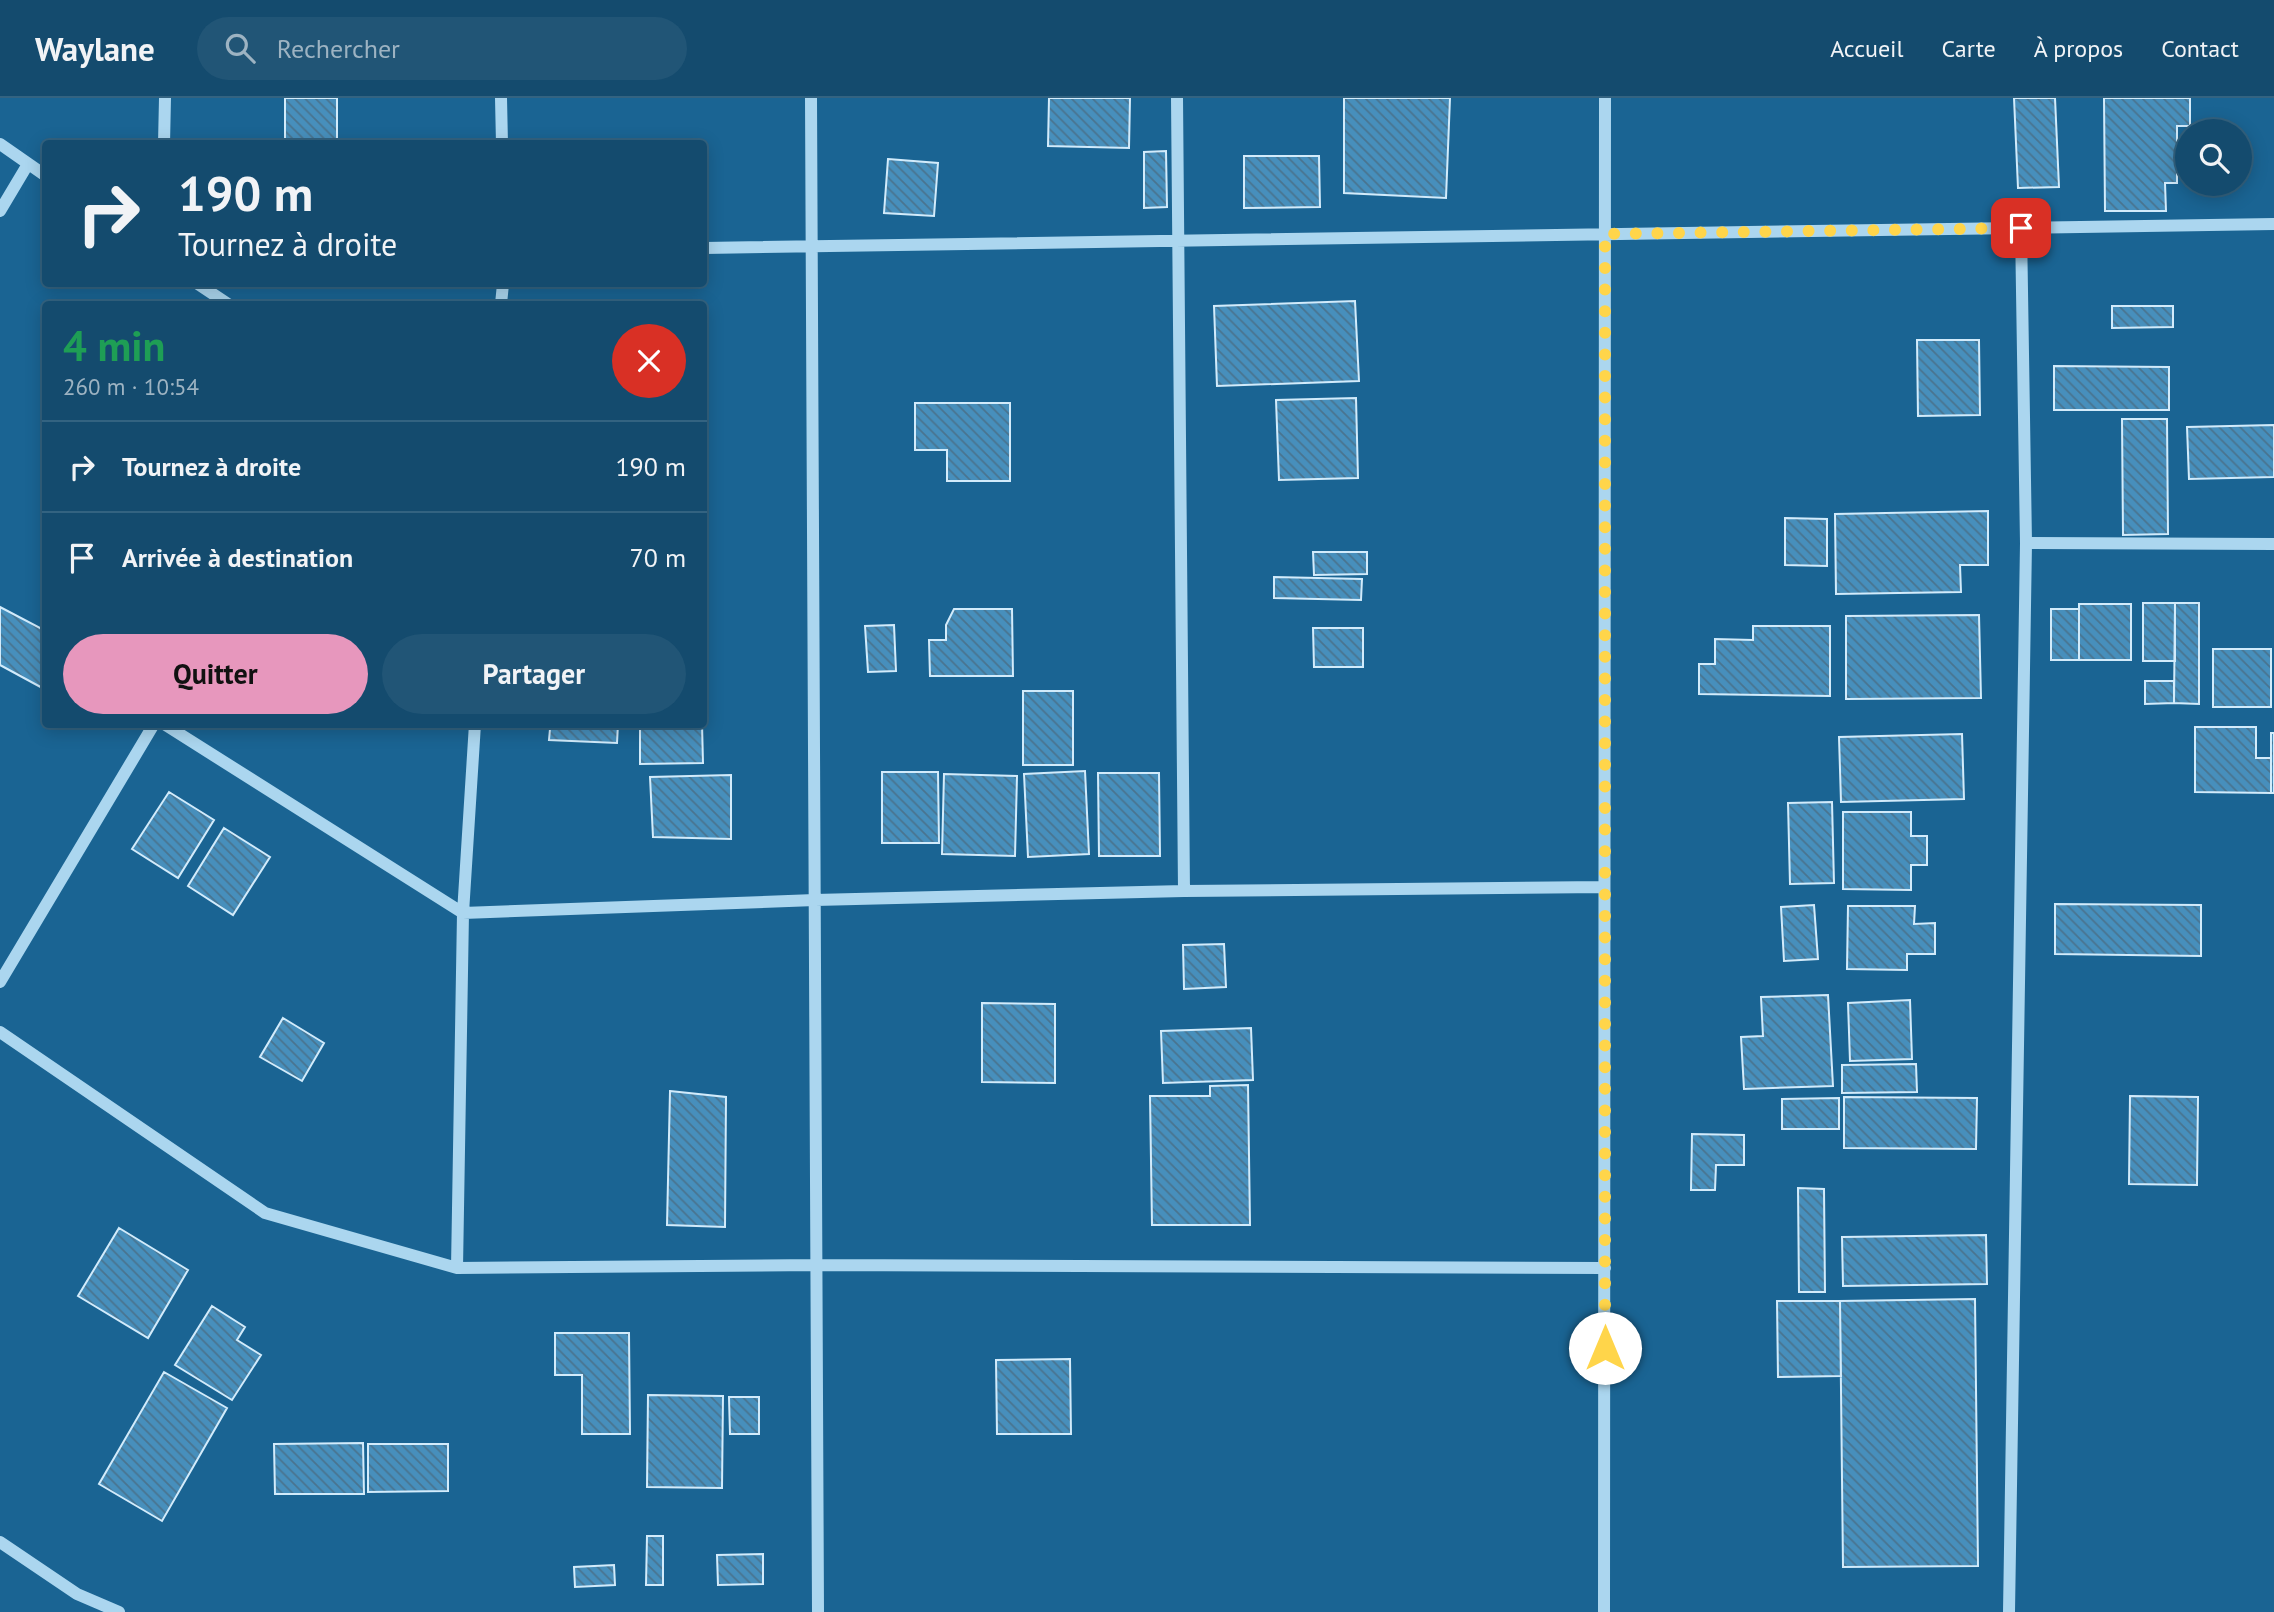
<!DOCTYPE html>
<html lang="fr">
<meta charset="utf-8">
<style>
body{margin:0;font-family:"PT Sans",sans-serif;background:#215576;color:#f1f3f6;height:100vh;display:flex;flex-direction:column;font-size:26px;white-space:nowrap}
*{box-sizing:border-box;margin:0}
p{font-size:23px;color:#9db3c2}
.icon{flex:none;width:38px;height:38px;fill:none;stroke:currentColor;stroke-width:2;stroke-linecap:round;stroke-linejoin:round}
.map{position:relative;flex:1;overflow:hidden}
.side{position:absolute;left:42px;top:203px;width:665px;height:427px;display:flex;flex-direction:column;background:#144b6e;border-radius:7px;box-shadow:0 4px 18px #0003,0 0 0 2px #336381}
.side>*{flex:none}
.guide{position:absolute;left:42px;top:42px;width:665px;height:147px;border-radius:7px;box-shadow:0 4px 18px #0003,0 0 0 2px #336381;background:#144b6e;color:#f1f3f6;overflow:hidden}
.tools{position:absolute;left:2175px;top:21px;display:grid;gap:14px}
.tools a{display:grid;place-items:center;width:77px;height:77px;border-radius:50%;background:#144b6e;box-shadow:0 4px 18px #0003,0 0 0 2px #336381;font-size:35px}
.pin{position:absolute;display:grid;place-items:center;width:60px;height:60px;color:#fff;margin:-30px;border-radius:14px;box-shadow:0 4px 10px #0006}
.me{position:absolute;width:77px;margin:-38px;rotate:0deg;stroke-linejoin:round;filter:drop-shadow(0 0 5px #0008)}
.turn{display:flex;align-items:center;gap:24px;height:147px;padding:0 21px;font-size:32px}
.turn .icon{width:91px;height:91px;stroke-width:2.5}
.turn b{display:block;font-size:49px;line-height:60px}
.round{display:grid;place-items:center;flex:none;width:74px;height:74px;border-radius:37px;background:#215576}
.headline{display:flex;align-items:center;justify-content:space-between;height:119px;padding:0 21px}
h1{font-size:42px;font-weight:600;line-height:52px;color:#1e9e55}
.button{display:flex;gap:14px;margin-top:auto;padding:14px 21px}
.button a{flex:1;height:80px;border-radius:42px;background:#e797bd;color:#111;font-size:28px;font-weight:600;line-height:80px;text-align:center}
.button a+a{background:#215576;color:#f1f3f6}
ul{padding:0;list-style:none}
li{display:flex;align-items:center;gap:21px;height:91px;padding:0 21px;border-top:2px solid #336381}
li div{flex:1}
li b{display:block;font-size:26px}
li em{font-style:normal}
header{display:flex;align-items:center;gap:42px;box-sizing:border-box;height:98px;padding:0 35px;background:#144b6e;border-bottom:2px solid #336381}
header strong{font-size:33px}
nav{display:flex;gap:38px;margin-inline-start:auto;font-size:24px}
.search{width:490px;height:63px;background:#215576;display:flex;align-items:center;gap:18px;box-sizing:border-box;padding:0 24px;border-radius:38px;color:#9db3c2;font-size:26px}
.map>svg:first-child{display:block}
.building{fill:url(#building-back-hatch);stroke:#d2ebfb;stroke-width:2}
.lines{fill:none;stroke-linecap:round;stroke-linejoin:round}
.minor{stroke:#abd6ef;stroke-width:12}
.route{stroke:#ffd54a;stroke-width:12;stroke-dasharray:0 21.6}
</style>
<header>
<strong>Waylane</strong>
<div class="search"><svg class="icon" aria-label="search" viewBox="0 0 24 24"><circle cx="10" cy="10" r="6"/><path d="M15 15l6 6"/></svg>Rechercher</div>
<nav><a>Accueil</a><a>Carte</a><a>À propos</a><a>Contact</a></nav>
</header>
<div class="map">
<svg width="2274" height="1514" viewBox="0 0 2274 1514">
<defs>
<pattern id="building-back-hatch" width="6" height="6" patternUnits="userSpaceOnUse" patternTransform="scale(1.75)"><rect width="6" height="6" fill="#478fbc"/><path d="M-1 5l2 2M0 0l6 6M5-1l2 2" fill="none" stroke="#49748f"/></pattern>
</defs>
<rect width="100%" height="100%" fill="#1a6493"/>
<path class="building" d="M285,0H337V46H285Z
M1049,0H1130L1129,50L1048,48Z
M1344,0H1450L1446,100L1344,95Z
M2014,0H2055L2059,89L2018,90Z
M2104,0H2190V28H2177V85H2165L2166,113H2105Z
M1166,53L1167,109L1144,110V54Z
M1244,58H1319L1320,109L1244,110Z
M888,61L938,65L934,118L884,115Z
M1355,203L1359,283L1217,288L1214,208Z
M2112,208H2173V229L2112,230Z
M1917,242H1979L1980,317L1918,318Z
M2054,268L2169,269V312H2054Z
M1356,300L1358,380L1279,382L1276,302Z
M915,305H1010V383H947V352H915Z
M2122,321H2167L2168,436L2123,437Z
M2274,327V379L2189,381L2187,329Z
M1988,413V467H1960L1961,494L1836,496L1835,416Z
M1785,420L1827,421V468L1785,467Z
M1313,454H1367V476L1314,477Z
M1274,479L1362,481L1361,502L1274,500Z
M2143,505H2175V563H2143Z
M2175,505H2199V606L2174,605Z
M2079,506H2131V562H2079Z
M0,509L46,533V592L0,567Z
M954,511H1012L1013,578H930L929,542H946V527Z
M2051,511H2079V562H2051Z
M1979,517L1981,600L1846,601V518Z
M894,527L896,573L868,574L865,528Z
M1753,528H1830V598L1699,596V566H1715V541L1753,542Z
M1313,530H1363V569H1314Z
M2213,551H2271V609H2213Z
M2145,583H2174V605L2145,606Z
M1023,593H1073V667H1023Z
M527,626H618L617,645L549,642L550,631H527Z
M640,626H702L703,665L640,666Z
M2195,629H2256V660H2271V695L2195,694Z
M2271,635H2274V695H2271Z
M1962,636L1964,701L1841,704L1839,639Z
M1085,673L1089,756L1028,759L1024,676Z
M882,674H938L939,745H882Z
M1098,675H1159L1160,758H1099Z
M944,676L1017,678L1015,758L942,756Z
M731,677V741L653,739L650,679Z
M169,694L214,722L178,780L132,751Z
M1832,704L1834,785L1790,786L1788,705Z
M1843,714H1911V738H1927V767H1911V792L1843,791Z
M224,730L270,759L233,817L188,788Z
M2055,806L2201,807V858L2055,856Z
M1814,807L1818,861L1784,863L1781,809Z
M1848,808H1915L1914,826L1935,825V856H1907V872L1847,871Z
M1224,846L1226,889L1184,891L1183,847Z
M1828,897L1833,988L1744,991L1741,939L1763,938L1761,899Z
M1910,902L1912,961L1850,963L1848,905Z
M982,905L1055,906V985L982,984Z
M283,920L324,945L302,983L260,959Z
M1251,930L1253,982L1163,985L1161,933Z
M1916,966L1917,994L1842,995V967Z
M1248,987L1250,1127H1152L1150,998H1210V988Z
M670,993L726,999L725,1129L667,1127Z
M2130,998L2198,999L2197,1087L2129,1086Z
M1844,999L1977,1000L1976,1051L1844,1050Z
M1839,1000V1031H1782V1001Z
M1692,1036L1744,1037V1067H1716L1715,1092H1691Z
M1798,1090L1824,1091L1825,1194H1799Z
M119,1130L188,1172L148,1240L78,1198Z
M1986,1137L1987,1186L1843,1188L1842,1139Z
M1975,1201L1978,1468L1843,1469L1840,1203Z
M1777,1203H1840L1841,1278L1778,1279Z
M212,1208L245,1229L237,1242L261,1257L232,1302L175,1267Z
M555,1235H629L630,1336H582V1277H555Z
M1070,1261L1071,1336H997L996,1262Z
M164,1274L227,1310L162,1423L99,1386Z
M648,1297L723,1298L722,1390L647,1389Z
M729,1299H759V1336H730Z
M363,1345L364,1396H275L274,1346Z
M368,1346H448V1393L368,1394Z
M647,1438H663V1487H646Z
M763,1456V1486L718,1487L717,1457Z
M614,1467L615,1487L575,1489L574,1469Z"/>
<g class="lines">
<path class="minor" d="M501,0L502,46
M811,0L818,1514
M1177,0L1184,793
M0,46L46,78
M164,46L165,0
M0,113L28,66
M704,150L2274,126
M198,186L228,206
M501,206L503,186
M2026,445L2274,446
M164,626L463,815L815,802L1184,793L1604,789
M0,884L154,626
M0,934L265,1115L457,1170L817,1167L1605,1170
M457,1170L463,815L475,626
M0,1444L77,1496L119,1514
M1604,1514L1605,0
M2009,1514L2026,445L2021,130"/>
</g>
<g class="lines">
<path class="route" d="M1605,1250V136L2021,130"/>
</g>
</svg>
<div class="tools">
<a><svg class="icon" aria-label="search" viewBox="0 0 24 24"><circle cx="10" cy="10" r="6"/><path d="M15 15l6 6"/></svg></a>
</div>
<div class="pin" style="left:2021px;top:130px;background:#d93025"><svg class="icon" aria-label="arrive" viewBox="0 0 24 24"><path d="M6 21V4h12l-3 4 3 4H6"/></svg></div>
<svg class="me" style="left:1605px;top:1250px" viewBox="-20 -20 40 40"><circle r="19" fill="#fff"/><path d="M0-13L10 11 0 6-10 11z" fill="#ffd54a"/></svg>
<div class="guide">
<div class="turn"><svg class="icon" aria-label="right" viewBox="0 0 24 24"><path d="M7 20v-9h11M14 6l5 5-5 5"/></svg><div><b>190 m</b>Tournez à droite</div></div>
</div>
<section class="side">
<div class="headline"><div><h1>4 min</h1><p>260 m · 10:54</p></div><a class="round" style="background:#d93025;color:#fff"><svg class="icon" aria-label="close" viewBox="0 0 24 24"><path d="M6 6l12 12M18 6L6 18"/></svg></a></div>
<ul>
<li><svg class="icon" aria-label="right" viewBox="0 0 24 24"><path d="M7 20v-9h11M14 6l5 5-5 5"/></svg><div><b>Tournez à droite</b></div><em>190 m</em></li>
<li><svg class="icon" aria-label="arrive" viewBox="0 0 24 24"><path d="M6 21V4h12l-3 4 3 4H6"/></svg><div><b>Arrivée à destination</b></div><em>70 m</em></li>
</ul>
<div class="button"><a>Quitter</a><a>Partager</a></div>
</section>
</div>
